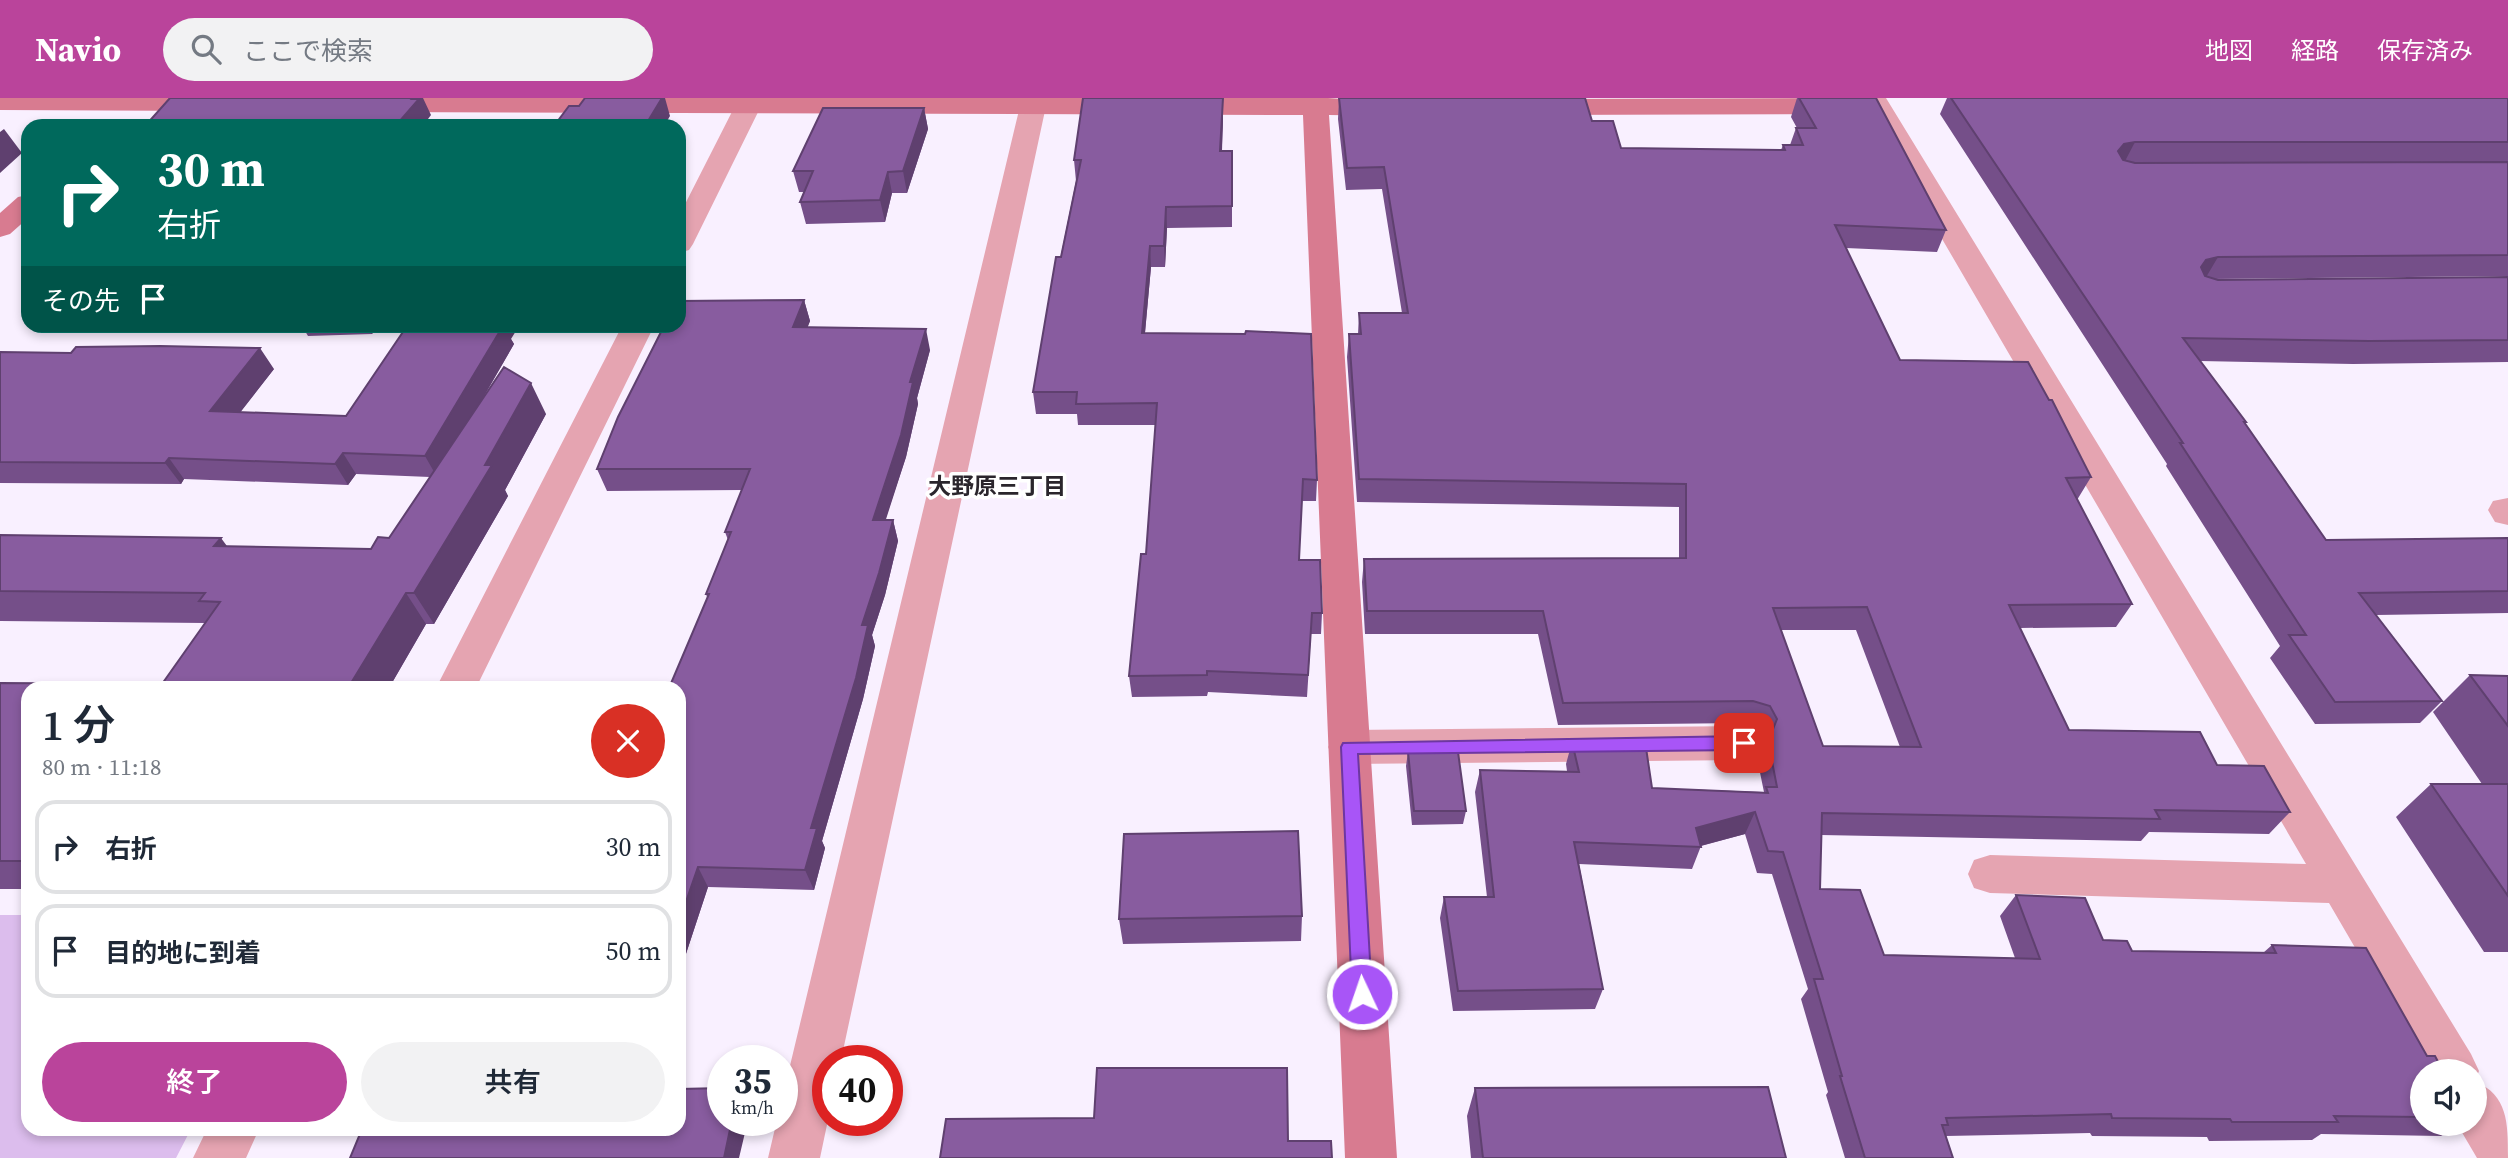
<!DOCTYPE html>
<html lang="ja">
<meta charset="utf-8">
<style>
body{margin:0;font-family:"Source Serif 4","Noto Sans JP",serif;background:#f2f2f3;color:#1f2937;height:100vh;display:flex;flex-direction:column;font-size:26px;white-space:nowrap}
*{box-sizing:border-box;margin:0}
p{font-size:23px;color:#747a83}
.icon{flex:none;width:38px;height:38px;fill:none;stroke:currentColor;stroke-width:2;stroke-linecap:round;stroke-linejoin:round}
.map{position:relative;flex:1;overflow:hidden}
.details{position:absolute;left:21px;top:583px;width:665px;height:455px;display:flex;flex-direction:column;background:#fff;border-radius:21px;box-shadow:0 4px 10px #0003}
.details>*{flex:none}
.top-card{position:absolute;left:21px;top:21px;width:665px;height:214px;border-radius:21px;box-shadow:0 4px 10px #0003;background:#00695c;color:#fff;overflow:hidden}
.tools{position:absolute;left:2410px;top:961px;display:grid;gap:14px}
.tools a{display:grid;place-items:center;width:77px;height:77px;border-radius:50%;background:#fff;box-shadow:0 4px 10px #0003;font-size:35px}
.speed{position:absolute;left:707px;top:947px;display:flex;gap:14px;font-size:35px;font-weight:700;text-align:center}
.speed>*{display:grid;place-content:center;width:91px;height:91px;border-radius:50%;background:#fff;box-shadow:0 4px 10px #0003;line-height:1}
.speed small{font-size:18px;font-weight:400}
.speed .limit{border:10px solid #d22;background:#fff;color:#111}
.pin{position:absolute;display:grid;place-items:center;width:60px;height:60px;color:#fff;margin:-30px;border-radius:14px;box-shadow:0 4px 10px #0006}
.me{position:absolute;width:77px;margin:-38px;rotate:357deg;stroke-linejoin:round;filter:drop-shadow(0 0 5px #0008)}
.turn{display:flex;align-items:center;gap:24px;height:147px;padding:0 21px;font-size:32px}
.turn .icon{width:91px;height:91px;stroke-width:2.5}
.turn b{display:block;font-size:49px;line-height:60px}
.then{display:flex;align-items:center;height:66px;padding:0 21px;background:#0003;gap:14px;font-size:26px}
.round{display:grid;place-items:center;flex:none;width:74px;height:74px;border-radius:37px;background:#f2f2f3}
.head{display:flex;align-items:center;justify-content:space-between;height:119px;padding:0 21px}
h1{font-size:42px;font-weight:600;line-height:52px}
.primary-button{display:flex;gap:14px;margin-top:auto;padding:14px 21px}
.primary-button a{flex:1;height:80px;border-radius:42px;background:#ba449b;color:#fff;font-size:28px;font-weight:600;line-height:80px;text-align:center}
.primary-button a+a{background:#f2f2f3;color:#1f2937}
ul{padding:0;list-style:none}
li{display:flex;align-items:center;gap:21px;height:94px;margin:0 14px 10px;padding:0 7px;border:4px solid #e0e1e3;border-radius:21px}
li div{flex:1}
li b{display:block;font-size:26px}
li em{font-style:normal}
header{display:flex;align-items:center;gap:42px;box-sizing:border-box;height:98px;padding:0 35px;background:#ba449b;color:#fff}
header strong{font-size:33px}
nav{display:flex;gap:38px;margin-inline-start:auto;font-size:24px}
.search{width:490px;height:63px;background:#f2f2f3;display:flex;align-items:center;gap:18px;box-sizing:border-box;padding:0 24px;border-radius:38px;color:#747a83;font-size:26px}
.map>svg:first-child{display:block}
.green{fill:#dcbded}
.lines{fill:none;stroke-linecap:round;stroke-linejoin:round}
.street{fill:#e5a4b1;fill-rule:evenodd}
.secondary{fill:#d87b90;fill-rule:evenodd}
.wall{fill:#754f89;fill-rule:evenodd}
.shaded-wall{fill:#5f406f}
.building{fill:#885c9f;stroke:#5f406f;stroke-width:2;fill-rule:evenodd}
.route{fill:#a855f7;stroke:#6d37a1;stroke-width:2}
.labels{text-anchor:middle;stroke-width:7;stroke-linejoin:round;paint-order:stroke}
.neighbourhood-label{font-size:23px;font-weight:bold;fill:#2a252c;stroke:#fff}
</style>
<header>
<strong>Navio</strong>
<div class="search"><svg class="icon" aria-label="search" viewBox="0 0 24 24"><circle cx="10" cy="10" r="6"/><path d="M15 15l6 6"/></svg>ここで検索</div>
<nav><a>地図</a><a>経路</a><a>保存済み</a></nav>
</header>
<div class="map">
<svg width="2508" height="1060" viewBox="0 0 2508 1060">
<rect width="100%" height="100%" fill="#f9f0ff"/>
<path class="green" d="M0,817H28V1031H191L176,1060H0Z"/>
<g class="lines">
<path class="street" d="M739,0H765L693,146L689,152L679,155V118Z
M1033,0L1042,3L1046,8L841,962H828V1022L820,1060H768L777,1022H782V1001L1020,8L1024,3Z
M1860,0H1886L2471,956L2479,973L2475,983C2508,998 2508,1024 2508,1060H2477L2457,1026H2474V973H2427L2329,805L1990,795L1974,790L1968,776L1974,762L1990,757L2306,766Z
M622,228H654L476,590H436Z
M2508,400V427L2495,424L2488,412L2493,403Z
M1744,628L1759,633L1765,645L1759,657L1744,662L1349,666L1334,661L1328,649L1334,637L1349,632Z
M207,1031H259L246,1060H193Z"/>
<path class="secondary" d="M0,0H227L231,5L227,10L218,13L0,12Z
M366,0H1328L1400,5L1404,10L1400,15L1391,18L1329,17L1397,1060H1345L1303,17L373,14L364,11L360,6Z
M1846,0L1855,3L1859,8L1855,13L1846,16L1535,17L1526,14L1522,9L1526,4L1535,1Z
M28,97V120L10,136L0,139V115L18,99Z"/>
</g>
<path class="wall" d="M1339,0L1592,23L1621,50L1781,52L1783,47H1790L1796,30H1797L1791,19L1797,0H1876L1946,132L1937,154L1846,150L1900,262L2091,379L2077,402L2132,506L2116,529L2020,530L2069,632L2217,667L2290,714L2269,736L2149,734L2141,743L1821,737L1820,791L1884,857L2015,860L2000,818L2016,797L2103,842L2132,853L2263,855L2272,847L2422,973V1026H2461L2441,1038L2321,1036L2312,1042L2209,1043L2207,1039L2092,1038L2090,1035L1946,1038L1953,1060H1845L1826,997L1828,994L1801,901L1808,891L1772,776L1757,775L1745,736L1701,748L1692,771L1579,766L1603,891L1595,911L1453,913L1440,820L1444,799H1487L1475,694L1480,672L1567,673L1566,666L1572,644L1652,690L1764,694L1757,660L1766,641L1760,631L1744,625L1558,627L1538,536H1365L1362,484L1364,461L1679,460V409L1357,404L1347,259L1349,236H1358L1359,215H1402L1382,91L1346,92L1338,21ZM1781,532H1856L1900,649L1823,648Z
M1947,0H2508V178L2214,181L2218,182L2508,179V264L2353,266L2200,263L2246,324L2245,326L2326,442L2508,440V515L2376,517L2442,603L2420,625L2315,626L2270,560L2280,548L2166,368L2167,366L1940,16Z
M924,10L928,31L907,95H892L885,124L806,126L800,104L804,94H799L793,73Z
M1223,20L1222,53H1232V129L1167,130L1165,169H1151L1145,235L1317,382L1316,403H1302L1299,462L1322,515L1321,536H1311L1307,599L1208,594L1207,598L1132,599L1129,578L1146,456L1156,327H1078L1077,316H1036L1033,294L1076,83L1074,62Z
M804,202L810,223L807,229L930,252L917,300L918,306L906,359L885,422H893L898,443L885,497L872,537L875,548L863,601L822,743L825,750L814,792L708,789L679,877L707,499L706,496L728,442L725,434L742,392L607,393L597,371Z
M302,228H377L372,236L308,238Z
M511,241L514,246L483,300L546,316L505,392L508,398L434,526H426L389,590H28V791H0V585L162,586L205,525L0,523V437L227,449L371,451L389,440L430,379L356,376L348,387L184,381L181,386L0,385V254L71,255L274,271L240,314L346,318Z
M2470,577L2508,578V854H2484L2396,719L2431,686H2482L2433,614Z
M1408,654L1466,713L1463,726L1412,727L1406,668Z
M1302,818L1301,843L1123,846L1119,821Z
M1475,990L1786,1060H1471L1467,1018Z"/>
<path class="shaded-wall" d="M413,0H423L431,17L428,21L430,26L429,28H400L398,25Z
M662,0H665L670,18L664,28H645Z
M1223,0V20L1221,73L1220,53Z
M924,10L928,31L907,95L903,73Z
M4,31L22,55L0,75V34Z
M2135,44L2124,65L2118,53L2124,46Z
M888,74L892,95L885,124L880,102Z
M1166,109L1167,130L1165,169L1164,148Z
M1150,148L1151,169L1143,256L1142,235Z
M2218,159L2205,181L2201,169L2206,162Z
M804,202L810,223L800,250L793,229Z
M367,228H377L372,236Z
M499,228H519L511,241L514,246L437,379L425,358Z
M926,231L930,252L917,300L918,306L906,359L879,443L873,422L910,284Z
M260,250L274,271L225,334L210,313Z
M531,285L546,316L505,392L508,398L434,526L414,495Z
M343,355L356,376L348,387L335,366Z
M169,360L184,381L181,386L165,365Z
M893,422L898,443L885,497L872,537L875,548L863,601L822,743L825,750L814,792L805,772L811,730L862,527Z
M221,440L244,471L214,448Z
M406,495L426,526L389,590H348Z
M1755,714L1745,736L1696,749V730Z
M698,769L708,789L679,877V824Z
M732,1022H748L739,1060H724Z"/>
<path class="building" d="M170,0H413L412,1H419L398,25H419L416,28H145Z
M585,0H662L645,28H554L569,8H579Z
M1083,0H1223L1220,53H1232V108L1166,109L1164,148H1150L1142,235L1245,236L1246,233L1311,236L1317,382L1303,381L1299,462H1320L1322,515H1312L1308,577L1207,573V577L1129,578L1141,456H1146L1157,305L1076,306L1077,294H1033L1056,159H1061L1081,62H1074Z
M1339,0H1585L1592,23H1613L1621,50L1785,52L1783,47H1803L1796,30H1816L1799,0H1876L1946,132L1835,127L1900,262L2028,264L2049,302H2052L2091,379L2066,380L2132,506L2009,507L2069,632L2200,634L2217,667L2264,668L2290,714L2155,712L2160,721L1822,715L1820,791L1860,792L1884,857L2040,861L2016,797L2085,800L2103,842L2127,843L2132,853L2276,855L2272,847L2366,850L2427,958H2435L2443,973H2422V1019L2334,1018L2338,1024H2232L2230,1021L2112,1020L2111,1016L1946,1020L1948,1027H1942L1953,1060H1865L1840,978H1842L1814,881H1823L1783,754L1768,753L1755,714L1696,730L1701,749L1574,744L1603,891L1458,893L1444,799H1494L1480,672L1579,674L1572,644L1645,643L1652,690L1768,695L1766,689H1777L1767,638L1771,636L1777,621L1770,608L1753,603L1563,605L1543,513H1367L1364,461L1686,460V386L1359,381L1349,236H1361L1359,215H1408L1384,69L1347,70ZM1867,509L1921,649L1823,648L1773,510Z
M1951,0H2508V44H2135L2124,46L2118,53L2123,62L2135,65L2508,64V157L2218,159L2206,162L2201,169L2205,178L2218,182L2508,179V242L2369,243L2183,240L2246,324H2244L2326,442L2508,440V493L2359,495L2442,603L2335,604L2289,537H2306L2180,345H2183Z
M823,10H924L903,73L888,74L880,102L800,104L813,73H793Z
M804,202L793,229L926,231L910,284H913L901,337L873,422H893L879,475L862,527H868L856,580L811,730H817L805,772L698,769L679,824V590H669L709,496H706L731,434H725L750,371H597L618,319L664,228H679V203Z
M407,228H503L425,358L343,355L335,366L169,360L165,365L0,364V254L71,255L76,249L160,248L260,250L210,313L346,318Z
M504,269L531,285L485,367H492L414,495H406L348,590H28V763H0V585L162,586L220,504L199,503L205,495L0,493V437L221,440L214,448L371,451L378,439L389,440Z
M2470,577L2508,578V628Z
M1408,654H1458L1466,713H1414Z
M2431,686H2508V798Z
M1298,733L1302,818L1119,821L1124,736Z
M1097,970H1287L1288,1043H1331L1332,1060H940L946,1021L1094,1020Z
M1768,989L1786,1060H1483L1475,990Z
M723,990V1022H732L724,1060H350L362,1031H679V991Z"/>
<path class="route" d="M1744,638L1750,640L1752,645L1750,650L1744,652L1358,656L1372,896L1369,902L1362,905L1355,902L1352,896L1341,649L1343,645Z"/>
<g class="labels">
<g class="neighbourhood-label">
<text x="997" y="396">大野原三丁目</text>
</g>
</g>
</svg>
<div class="tools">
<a><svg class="icon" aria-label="sound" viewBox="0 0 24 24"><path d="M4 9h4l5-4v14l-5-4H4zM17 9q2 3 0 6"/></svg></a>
</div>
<div class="speed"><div>35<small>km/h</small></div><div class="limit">40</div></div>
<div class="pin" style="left:1744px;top:645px;background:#d93025"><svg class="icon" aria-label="arrive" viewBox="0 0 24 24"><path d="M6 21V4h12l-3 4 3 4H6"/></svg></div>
<svg class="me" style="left:1362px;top:896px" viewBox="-20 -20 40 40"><circle r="17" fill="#a855f7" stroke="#fff" stroke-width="3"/><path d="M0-11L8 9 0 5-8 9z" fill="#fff"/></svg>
<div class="top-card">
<div class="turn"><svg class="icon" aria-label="right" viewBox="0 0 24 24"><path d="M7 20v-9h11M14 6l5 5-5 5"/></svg><div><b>30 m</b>右折</div></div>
<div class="then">その先<svg class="icon" aria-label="arrive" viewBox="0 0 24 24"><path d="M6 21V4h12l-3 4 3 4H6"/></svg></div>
</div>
<section class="details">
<div class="head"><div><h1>1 分</h1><p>80 m · 11:18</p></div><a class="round" style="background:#d93025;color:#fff"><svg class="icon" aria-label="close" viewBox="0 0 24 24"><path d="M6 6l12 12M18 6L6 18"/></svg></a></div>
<ul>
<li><svg class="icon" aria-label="right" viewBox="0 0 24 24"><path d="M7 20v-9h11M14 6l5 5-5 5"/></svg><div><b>右折</b></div><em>30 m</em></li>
<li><svg class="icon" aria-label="arrive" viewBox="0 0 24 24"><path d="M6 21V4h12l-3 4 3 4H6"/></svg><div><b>目的地に到着</b></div><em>50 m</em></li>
</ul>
<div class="primary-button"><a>終了</a><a>共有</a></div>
</section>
</div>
